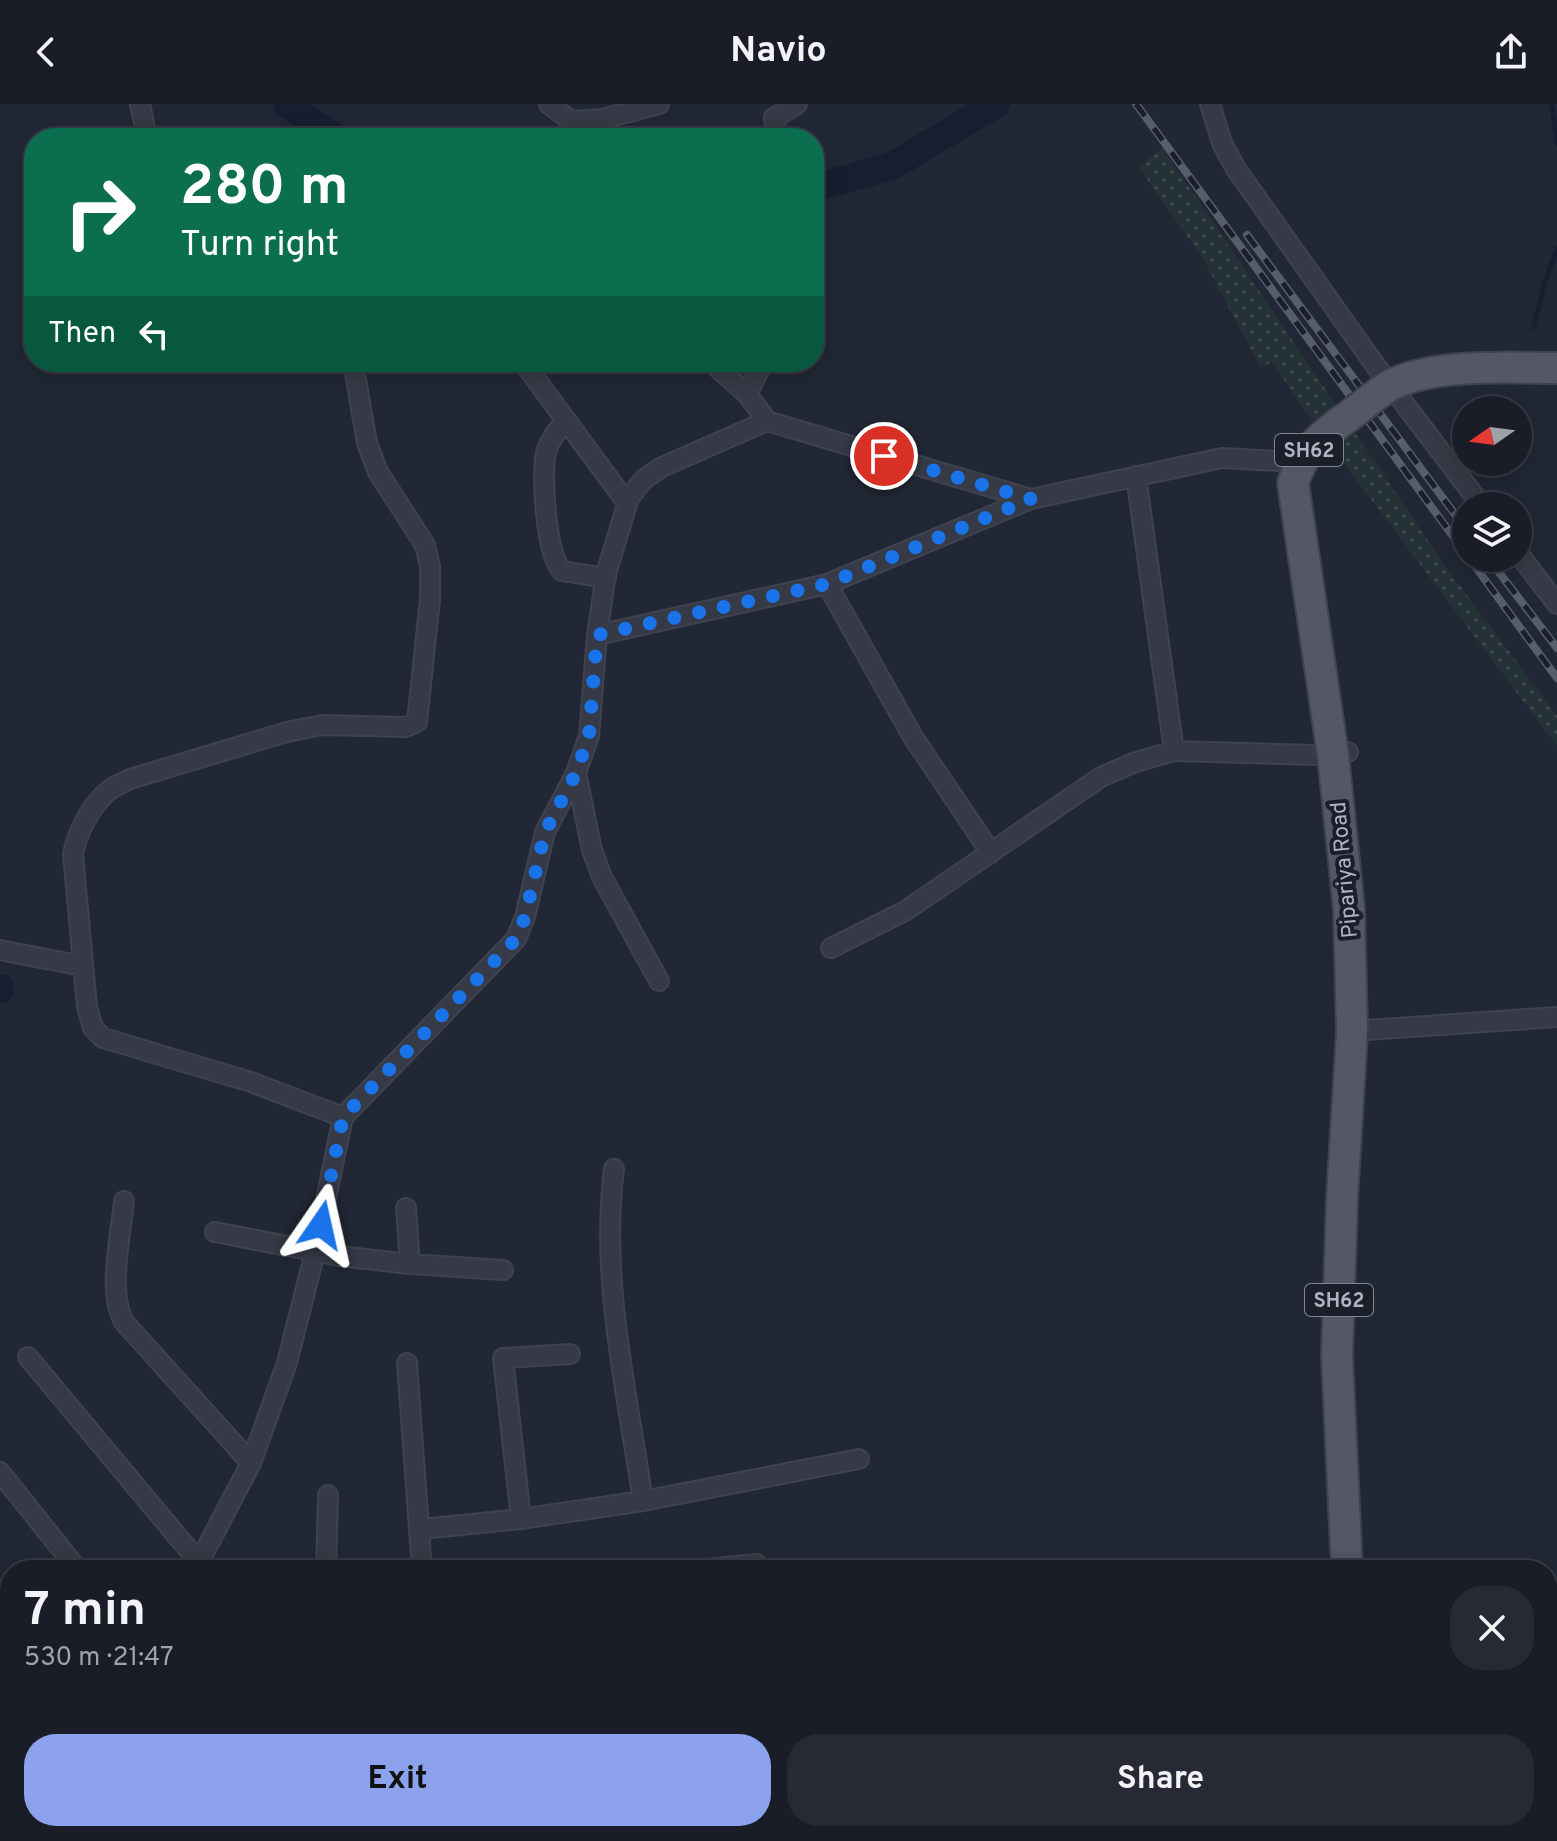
<!DOCTYPE html>
<meta charset="utf-8">
<style>
body{margin:0;font-family:Overpass,sans-serif;background:#272a34;color:#f1f3f6;height:100vh;display:flex;flex-direction:column;font-size:30px;white-space:nowrap}
*{box-sizing:border-box;margin:0}
p{font-size:26px;color:#9fa2a8}
.icon{flex:none;width:44px;height:44px;fill:none;stroke:currentColor;stroke-width:2;stroke-linecap:round;stroke-linejoin:round}
.map{position:relative;flex:1;overflow:hidden}
.details{position:absolute;left:0px;top:1456px;width:1558px;height:282px;display:flex;flex-direction:column;background:#1a1d28;border-radius:32px 32px 0 0;box-shadow:0 4px 20px #0003,0 0 0 2px #383b45}
.details>*{flex:none}
.guide{position:absolute;left:24px;top:24px;width:800px;height:244px;border-radius:32px;box-shadow:0 4px 20px #0003,0 0 0 2px #383b45;background:#0b6e4f;color:#fff;overflow:hidden}
.needle{width:52px;rotate:256deg}
.controls{position:absolute;left:1452px;top:292px;display:grid;gap:16px}
.controls a{display:grid;place-items:center;width:80px;height:80px;border-radius:50%;background:#1a1d28;box-shadow:0 4px 20px #0003,0 0 0 2px #383b45;font-size:40px}
.pin{position:absolute;display:grid;place-items:center;width:68px;height:68px;color:#fff;margin:-34px;border:4px solid #fff;border-radius:50%;box-shadow:0 2px 8px #0007}
.me{position:absolute;width:88px;margin:-44px;rotate:11deg;stroke-linejoin:round;filter:drop-shadow(0 0 6px #0008)}
.turn{display:flex;align-items:center;gap:28px;height:168px;padding:0 24px;font-size:36px}
.turn .icon{width:104px;height:104px;stroke-width:2.5}
.turn b{display:block;font-size:56px;line-height:68px}
.then{display:flex;align-items:center;height:76px;padding:0 24px;background:#0003;gap:16px;font-size:30px}
.round{display:grid;place-items:center;flex:none;width:84px;height:84px;border-radius:32px;background:#272a34}
.summary{display:flex;align-items:center;justify-content:space-between;height:136px;padding:0 24px}
h1{font-size:48px;font-weight:700;line-height:60px}
.primary-button{display:flex;gap:16px;margin-top:auto;padding:16px 24px}
.primary-button a{flex:1;height:92px;border-radius:32px;background:#8ca2ec;color:#111;font-size:32px;font-weight:700;line-height:92px;text-align:center}
.primary-button a+a{background:#272a34;color:#f1f3f6}
header{display:flex;justify-content:space-between;align-items:center;height:104px;padding:0 24px;background:#1a1d28;font-size:36px;font-weight:700}
.map>svg:first-child{display:block}
.grass{fill:url(#grass-dots)}
.lines{fill:none;stroke-linecap:round;stroke-linejoin:round}
.stream{stroke:#171e31;stroke-width:5}
.river{stroke:#171e31;stroke-width:28}
.street-casing{stroke:#3f434f;stroke-width:22}
.secondary-casing{stroke:#3f434f;stroke-width:30}
.primary-casing{stroke:#3f434f;stroke-width:34}
.street{stroke:#363a46;stroke-width:18}
.secondary{stroke:#444958;stroke-width:26}
.primary{stroke:#545866;stroke-width:30}
.rail-casing{stroke:#585d6d;stroke-width:8}
.rail{stroke:#1b1f2a;stroke-width:5;stroke-dasharray:15;stroke-linecap:butt}
.primary-bridge-casing{stroke:#3f434f;stroke-width:34;stroke-linecap:butt}
.primary-bridge{stroke:#545866;stroke-width:30}
.route{stroke:#1a73e8;stroke-width:14;stroke-dasharray:0 25.2}
.labels{text-anchor:middle;stroke-width:8;stroke-linejoin:round;paint-order:stroke}
.shield{fill:#1b1f2a;stroke:#838794;stroke-width:2}
.shield-label{font-size:20px;font-weight:bold;fill:#b0b4c2}
.street-label{font-size:22px;fill:#b0b4c2;stroke:#1b1f2a}
</style>
<header><svg class="icon" aria-label="back" viewBox="0 0 24 24"><path d="M15 5l-7 7 7 7"/></svg>Navio<svg class="icon" aria-label="share" viewBox="0 0 24 24"><path d="M12 15V3M7 8l5-5 5 5M5 13v7h14v-7"/></svg></header>
<div class="map">
<svg width="1557" height="1737" viewBox="0 0 1557 1737">
<defs>
<pattern id="grass-dots" width="8" height="8" patternUnits="userSpaceOnUse" patternTransform="scale(2)"><rect width="8" height="8" fill="#243136"/><path d="M2 2h.1M6 6h.1" fill="none" stroke="#414c51" stroke-width="1.8" stroke-linecap="round"/></pattern>
</defs>
<rect width="100%" height="100%" fill="#222735"/>
<path class="grass" d="M1162,43L1445,462L1557,612V642L1315,321L1272,258L1261,264L1202,153L1139,64Z"/>
<g class="lines">
<path class="stream" d="M1552,0L1557,40
M1534,223L1546,175L1557,145"/>
<path class="river" d="M287,0L336,34
M814,84L892,62L996,0
M0,884V885"/>
<g class="street-casing">
<path id="street" d="M140,0L147,34
M549,0L571,17L602,15L659,0
M1210,0L1222,39L1236,65L1378,265L1482,402
M777,34L774,14L797,0
M523,258L627,399
M711,258L747,290L767,317L1031,395L1222,354L1296,358
M747,290L763,258
M566,316C558,326 549,336 546,349C541,371 546,452 562,467L606,474
M1136,372L1174,647
M1518,449L1557,500
M827,480L913,633L991,749
M597,531L827,480L1031,395
M576,669L592,746L602,773L659,877
M831,844L905,807L1101,673L1133,659L1174,647L1315,651L1348,648
M0,846L83,862
M1352,927L1557,913
M343,1013L251,978L103,934L93,924L87,903L73,751C76,730 91,702 107,688C114,682 123,679 130,675L287,628L322,621L406,623L417,618L430,495V462L425,441L378,368L367,339L353,258
M614,1065C600,1174 627,1289 643,1397
M124,1097C121,1132 107,1187 124,1218L251,1359
M406,1104L410,1160
M215,1128L339,1152L410,1160L503,1166
M28,1253L198,1457
M407,1259L422,1466
M0,1368L78,1466
M521,1415L503,1254L570,1250
M421,1425L521,1415L643,1397L859,1355
M195,1466L251,1359L287,1259L315,1148L343,1013L516,835L525,813L545,728L576,669L589,632L597,531L606,470L629,394L644,375L662,363L767,317
M326,1466L328,1391
M696,1466L757,1460L763,1466
M1548,1621L1557,1639
M245,1728L247,1737
M337,1728V1737
M445,1728L446,1737
M562,1728L564,1737
M709,1728L710,1737
M811,1737L812,1728"/>
</g>
<g class="secondary-casing">
<path id="secondary" d="M1372,1728L1373,1737"/>
</g>
<g class="primary-casing">
<path id="primary" d="M1347,1466L1337,1252L1342,1095L1352,927
M1130,1737L1147,1728"/>
</g>
<use href="#street" class="street"/>
<use href="#secondary" class="secondary"/>
<use href="#primary" class="primary"/>
<g class="rail-casing">
<path id="rail" d="M1136,0L1466,450
M1247,131L1466,425
M1469,454L1557,574
M1488,454L1557,544"/>
</g>
<use href="#rail" class="rail"/>
<g class="primary-bridge-casing">
<path id="primary-bridge" d="M1352,927L1349,805L1333,651L1293,379C1304,346 1318,334 1346,314C1361,304 1375,290 1391,281C1433,259 1510,264 1557,264"/>
</g>
<use href="#primary-bridge" class="primary-bridge"/>
</g>
<g class="lines">
<path class="route" d="M321,1121L343,1013L516,835L525,813L545,728L576,669L589,632L597,531L827,480L1031,395L884,352"/>
</g>
<g class="labels">
<g class="shield">
<rect x="1275" y="330" width="68" height="32" rx="6"/>
<rect x="1305" y="1180" width="68" height="32" rx="6"/>
</g>
<g class="shield-label">
<text x="1309" y="353">SH62</text>
<text x="1339" y="1203">SH62</text>
</g>
<g class="street-label">
<text transform="translate(1343 766) rotate(-95)" y="8">Pipariya Road</text>
</g>
</g>
</svg>
<div class="controls">
<a><svg class="needle" viewBox="-14 -14 28 28"><path d="M0-13l5 13h-10z" fill="#e53935"/><path d="M0 13l5-13h-10z" fill="#9fa2a8"/></svg></a>
<a><svg class="icon" aria-label="layers" viewBox="0 0 24 24"><path d="M12 4l9 5-9 5-9-5zM3 14l9 5 9-5"/></svg></a>
</div>
<div class="pin" style="left:884px;top:352px;background:#d93025"><svg class="icon" aria-label="arrive" viewBox="0 0 24 24"><path d="M6 21V4h12l-3 4 3 4H6"/></svg></div>
<svg class="me" style="left:321px;top:1121px" viewBox="-20 -20 40 40"><path d="M0-17L14 15 0 8-14 15z" fill="#1a73e8" stroke="#fff" stroke-width="4"/></svg>
<div class="guide">
<div class="turn"><svg class="icon" aria-label="right" viewBox="0 0 24 24"><path d="M7 20v-9h11M14 6l5 5-5 5"/></svg><div><b>280 m</b>Turn right</div></div>
<div class="then">Then<svg class="icon" aria-label="left" viewBox="0 0 24 24"><path d="M17 20v-9H6M10 6l-5 5 5 5"/></svg></div>
</div>
<section class="details">
<div class="summary"><div><h1>7 min</h1><p>530 m · 21:47</p></div><a class="round"><svg class="icon" aria-label="close" viewBox="0 0 24 24"><path d="M6 6l12 12M18 6L6 18"/></svg></a></div>
<div class="primary-button"><a>Exit</a><a>Share</a></div>
</section>
</div>
